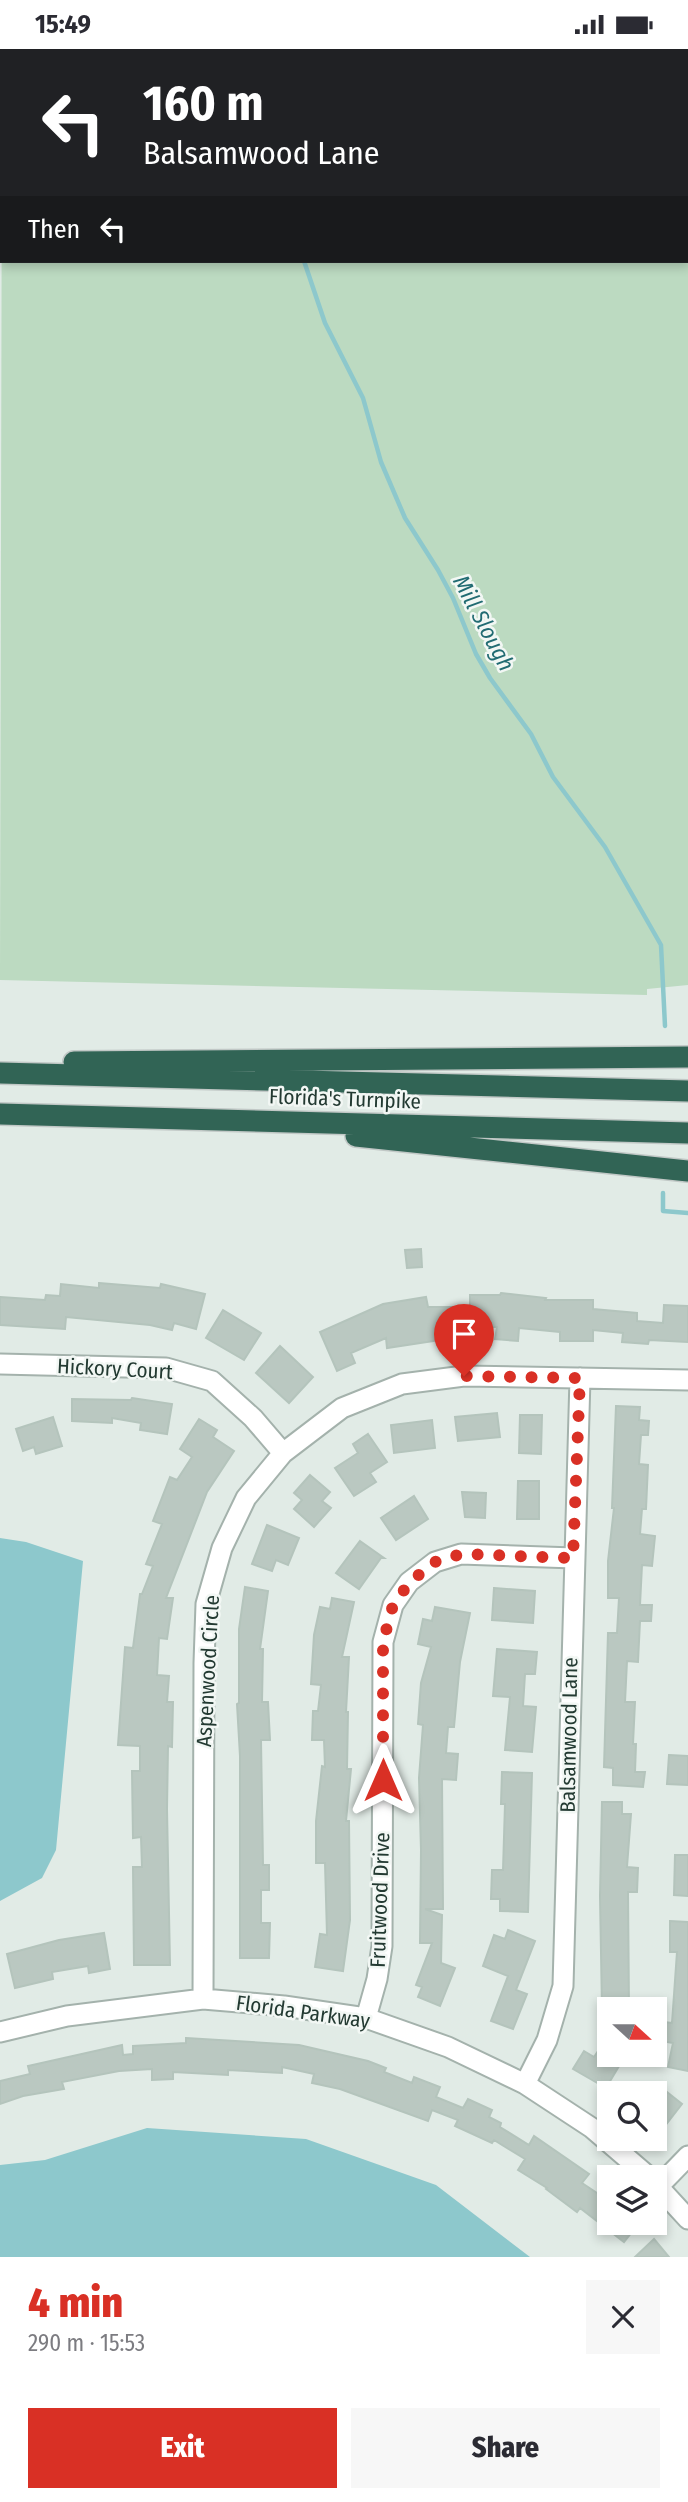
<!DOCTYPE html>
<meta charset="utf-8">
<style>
body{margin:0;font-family:"Fira Sans Condensed",sans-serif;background:#f7f7f7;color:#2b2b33;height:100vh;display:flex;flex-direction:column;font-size:26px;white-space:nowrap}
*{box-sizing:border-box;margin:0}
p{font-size:23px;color:#7c7c81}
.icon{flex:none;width:38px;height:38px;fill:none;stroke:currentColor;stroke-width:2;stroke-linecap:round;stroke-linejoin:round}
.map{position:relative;height:2208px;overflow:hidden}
.details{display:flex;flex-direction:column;background:#fff;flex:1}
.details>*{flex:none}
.top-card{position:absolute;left:0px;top:0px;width:690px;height:214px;box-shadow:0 4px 10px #0003;background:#202124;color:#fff;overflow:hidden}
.needle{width:46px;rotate:111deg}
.buttons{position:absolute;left:597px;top:1948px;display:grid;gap:14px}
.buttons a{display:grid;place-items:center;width:70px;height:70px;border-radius:0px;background:#fff;box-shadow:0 4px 10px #0003;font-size:35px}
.pin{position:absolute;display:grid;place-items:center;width:60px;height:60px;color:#fff;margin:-72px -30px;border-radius:50% 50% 50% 0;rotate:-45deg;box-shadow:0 0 7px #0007}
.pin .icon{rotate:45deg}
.me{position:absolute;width:77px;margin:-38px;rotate:0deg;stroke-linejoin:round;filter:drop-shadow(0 0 5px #0008)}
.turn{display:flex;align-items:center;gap:24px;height:147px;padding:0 28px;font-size:32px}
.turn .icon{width:91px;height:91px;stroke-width:2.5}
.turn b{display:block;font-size:49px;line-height:60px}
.then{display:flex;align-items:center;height:66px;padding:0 28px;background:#0003;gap:14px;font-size:26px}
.round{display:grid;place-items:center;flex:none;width:74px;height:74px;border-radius:0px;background:#f7f7f7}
.overview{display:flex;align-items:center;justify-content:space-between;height:119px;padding:0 28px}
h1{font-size:42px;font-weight:800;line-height:52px;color:#d93025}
.action{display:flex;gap:14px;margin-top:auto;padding:14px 28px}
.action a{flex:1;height:80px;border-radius:0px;background:#d93025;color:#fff;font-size:28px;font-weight:800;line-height:80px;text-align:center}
.action a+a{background:#f7f7f7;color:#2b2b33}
.status{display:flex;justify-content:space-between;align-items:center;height:49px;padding:0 35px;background:#fff;direction:ltr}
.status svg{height:19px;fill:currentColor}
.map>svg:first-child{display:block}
.green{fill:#bcdac1}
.water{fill:#8dc8cc}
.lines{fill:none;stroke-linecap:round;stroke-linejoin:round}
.stream{stroke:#8dc8cc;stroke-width:4.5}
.building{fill:#bac8c1;stroke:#b4c4bc;stroke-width:2}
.minor-casing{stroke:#a4b2ac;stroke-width:23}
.highway-casing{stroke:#c1c8c6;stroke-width:24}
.minor{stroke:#fff;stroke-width:19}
.highway{stroke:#316455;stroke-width:21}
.route{stroke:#d93025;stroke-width:12;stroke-dasharray:0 21.6}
.labels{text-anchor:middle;stroke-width:5;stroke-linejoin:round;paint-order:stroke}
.street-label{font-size:21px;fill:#233a32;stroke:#f2f7f4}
.water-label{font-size:23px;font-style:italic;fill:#216b72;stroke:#f2f7f4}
</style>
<div class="status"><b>15:49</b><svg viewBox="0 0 49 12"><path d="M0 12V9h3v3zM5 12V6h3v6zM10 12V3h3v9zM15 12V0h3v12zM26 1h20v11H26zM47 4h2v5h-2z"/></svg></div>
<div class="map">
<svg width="688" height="2208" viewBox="0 0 688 2208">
<rect width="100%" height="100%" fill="#e1ebe6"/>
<path class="green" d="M2,43V212H688V156V936L647,940V946L0,931Z"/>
<path class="water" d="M0,1489L26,1493L83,1512L56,1801L42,1829L0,1852Z
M147,2079L306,2090L436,2136L530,2208H0V2116L45,2111Z"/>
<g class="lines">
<path class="stream" d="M242,0V2
M304,212L325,274L363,349L381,413L405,469L438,521L453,549L476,605L490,629L531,685L553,728L605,798L661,896L665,977
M663,1144V1162L688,1164"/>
</g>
<path class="building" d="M421,1200L422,1218L407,1219L405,1201Z
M99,1234L160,1239L161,1235L205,1245L196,1280L174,1274L172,1281L150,1276L66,1268L65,1280L0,1276V1248L45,1251L46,1246L60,1247L61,1235L99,1239Z
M501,1244L546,1249L545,1251H593V1260L637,1264V1272L663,1274L664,1256L688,1257V1293L649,1291L648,1295L622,1293L623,1284L593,1281V1292H560V1283L519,1279L518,1292L495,1290L497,1278H469V1291H440L387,1299L386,1289L351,1304L355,1314L337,1322L320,1283L383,1255L426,1248L428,1258H470V1246H500Z
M223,1261L261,1284L244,1311L206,1289Z
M280,1297L313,1328L289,1354L256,1324Z
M132,1349L172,1355L167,1385L140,1381L141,1374L112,1369V1374L72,1372V1350L131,1351Z
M616,1357L640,1358L639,1371L649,1372L648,1386H641L639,1415L648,1416L646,1460H642L640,1485L655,1487L652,1517L642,1516L640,1556H652L651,1572H640L638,1613L627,1612L625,1653H635L633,1695H636L635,1723H645L643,1738L613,1736V1719L604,1718L608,1584H617L619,1549H608V1512L614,1459H612Z
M497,1364L500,1388L458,1392L455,1368Z
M520,1366H542L541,1405L519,1404Z
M53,1368L62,1397L36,1405L34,1398L23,1402L16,1380Z
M199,1370L217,1381L213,1388L234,1402L207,1443L166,1549H173L167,1590L159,1589L157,1626L169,1627L167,1653H173L172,1698L168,1697L167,1760L170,1916H134L133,1818H142L141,1788L133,1789L132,1722H140V1697L118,1696L125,1598L133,1599L140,1545H142L153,1517L146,1515L162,1475L153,1472L170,1428L177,1431L192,1408L180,1400Z
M432,1371L435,1399L394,1404L391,1376Z
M368,1385L387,1413L370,1424L376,1433L354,1447L335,1419L358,1404L353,1395Z
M310,1426L330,1443L322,1452L331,1459L314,1478L294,1460L302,1451L294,1444Z
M518,1432H539V1470H517Z
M462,1443L486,1444L485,1469L465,1468Z
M414,1447L428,1470L396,1491L381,1469Z
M267,1476L299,1489L288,1516L276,1511L272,1522L252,1515Z
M360,1492L384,1509H381L359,1540L336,1524Z
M245,1538L268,1542L260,1600H263L262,1653H268L270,1691H261L263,1816H269V1841H261V1874H270L269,1909H240V1707L237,1655L239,1654V1580Z
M494,1539L535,1542L533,1574L492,1571Z
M332,1549L354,1553L342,1608H349L346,1663H348L347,1720H351L346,1772H349L350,1871L343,1922L315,1918L320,1885L327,1886L325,1814H316V1772L322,1717L325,1718L324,1691H312L313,1662H318L321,1636L311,1635L314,1586L320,1558L330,1560Z
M435,1558L470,1564L460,1613L454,1678H448L446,1704L458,1705L456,1731L442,1730L443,1860H425L442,1866L441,1914L455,1919L440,1957L418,1948L422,1938L416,1936L432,1894H420L421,1801L419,1729L423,1676L418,1675L421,1634L431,1598L418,1595L423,1570L432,1572Z
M497,1600L537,1603L535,1625H525L523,1657L536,1658L532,1703L505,1701L510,1648L493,1647Z
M669,1706L688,1707V1736L667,1735Z
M502,1723L532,1724L528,1863L500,1862V1850H491L492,1821H503L505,1755H501Z
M602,1753H622V1765H631L627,1818L638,1819L637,1843H628L629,1960H602L600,1847Z
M675,1806H688V1847L674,1846Z
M670,1872L688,1873V2022L668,2018L673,1994L661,1992L665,1973L672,1974L677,1903H670Z
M508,1881L535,1892L516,1941L527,1945L513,1980L491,1972L508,1927L483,1917L494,1886L505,1890Z
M104,1884L110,1920L89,1924L88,1917L52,1923L53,1930L15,1939L7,1905L59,1891Z
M186,1989L299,1996L368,2012L386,2019L384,2023L412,2034L414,2028L440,2038L436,2048L463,2059L468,2050L492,2061L489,2068L501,2074L500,2078L529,2096L534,2087L589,2125L582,2134L609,2152V2174H639L624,2193L580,2159L577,2163L546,2140L547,2139L518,2121L525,2110L494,2091L492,2094L455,2077L458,2071L432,2061L428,2072L340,2040L312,2034L314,2025L282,2018V2024L228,2021V2026L173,2023V2030L152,2031V2020L119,2022L62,2033L64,2040L23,2047L0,2055V2032L30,2025L28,2017L122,1996L123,2006L133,2005V1997L186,1994Z
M600,1999L622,2012L606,2039L573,2020L584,2002L594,2008Z
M667,2043L682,2055L654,2091V2048L660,2052Z
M654,2190L669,2208H635Z"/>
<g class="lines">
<g class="minor-casing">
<path id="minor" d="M357,0L364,2
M12,2L19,0
M622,2L623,0
M0,35L2,34
M0,1315L166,1319L212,1332L253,1369L283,1404
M203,1950L204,1614L206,1555L222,1499L246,1449L283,1404L342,1359L402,1335L464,1327L688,1331
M366,1969L377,1930L382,1897L383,1593L393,1556L409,1533L435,1513L461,1505L574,1509
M0,1983L67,1967L203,1950L284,1957L366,1969L448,1998L525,2035L592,2079L649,2128
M525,2035L547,1991L563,1937L580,1329
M654,2133L688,2170
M659,2137L688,2107"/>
</g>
<g class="highway-casing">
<path id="highway" d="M74,1013L688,1008
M0,1024L688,1042
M0,1065L688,1084
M356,1087L688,1122"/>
</g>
<use href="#minor" class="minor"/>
<use href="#highway" class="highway"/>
</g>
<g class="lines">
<path class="route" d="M383,1731V1593L393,1556L410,1533L435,1513L461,1505L573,1509L580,1329L464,1327"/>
</g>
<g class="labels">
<g class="street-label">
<text transform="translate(345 1050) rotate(2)" y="7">Florida's Turnpike</text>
<text transform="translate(115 1320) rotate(3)" y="7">Hickory Court</text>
<text transform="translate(208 1622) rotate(-87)" y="7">Aspenwood Circle</text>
<text transform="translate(569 1686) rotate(-89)" y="7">Balsamwood Lane</text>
<text transform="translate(380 1851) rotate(-88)" y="7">Fruitwood Drive</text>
<text transform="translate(303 1963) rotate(8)" y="7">Florida Parkway</text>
</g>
<g class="water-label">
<text transform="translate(484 574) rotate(62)" y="8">Mill Slough</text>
</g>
</g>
</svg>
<div class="buttons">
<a><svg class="needle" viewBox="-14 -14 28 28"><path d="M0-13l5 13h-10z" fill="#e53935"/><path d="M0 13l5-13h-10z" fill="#7c7c81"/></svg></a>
<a><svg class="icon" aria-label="search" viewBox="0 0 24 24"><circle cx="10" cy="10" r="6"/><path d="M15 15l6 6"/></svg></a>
<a><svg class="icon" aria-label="layers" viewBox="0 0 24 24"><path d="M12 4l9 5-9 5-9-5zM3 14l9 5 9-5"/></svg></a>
</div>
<div class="pin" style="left:464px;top:1327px;background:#d93025"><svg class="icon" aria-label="arrive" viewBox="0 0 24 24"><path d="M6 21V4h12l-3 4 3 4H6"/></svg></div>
<svg class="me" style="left:383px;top:1731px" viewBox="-20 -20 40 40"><path d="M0-17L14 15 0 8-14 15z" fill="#d93025" stroke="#fff" stroke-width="4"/></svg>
<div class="top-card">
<div class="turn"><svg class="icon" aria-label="left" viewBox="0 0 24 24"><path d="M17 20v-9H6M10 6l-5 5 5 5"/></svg><div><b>160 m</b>Balsamwood Lane</div></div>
<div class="then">Then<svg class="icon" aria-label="left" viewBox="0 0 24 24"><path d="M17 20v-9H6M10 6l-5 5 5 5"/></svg></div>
</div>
</div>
<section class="details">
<div class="overview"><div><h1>4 min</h1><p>290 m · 15:53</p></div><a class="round"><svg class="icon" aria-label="close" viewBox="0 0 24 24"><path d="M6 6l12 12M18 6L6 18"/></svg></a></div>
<div class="action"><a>Exit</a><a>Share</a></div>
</section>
